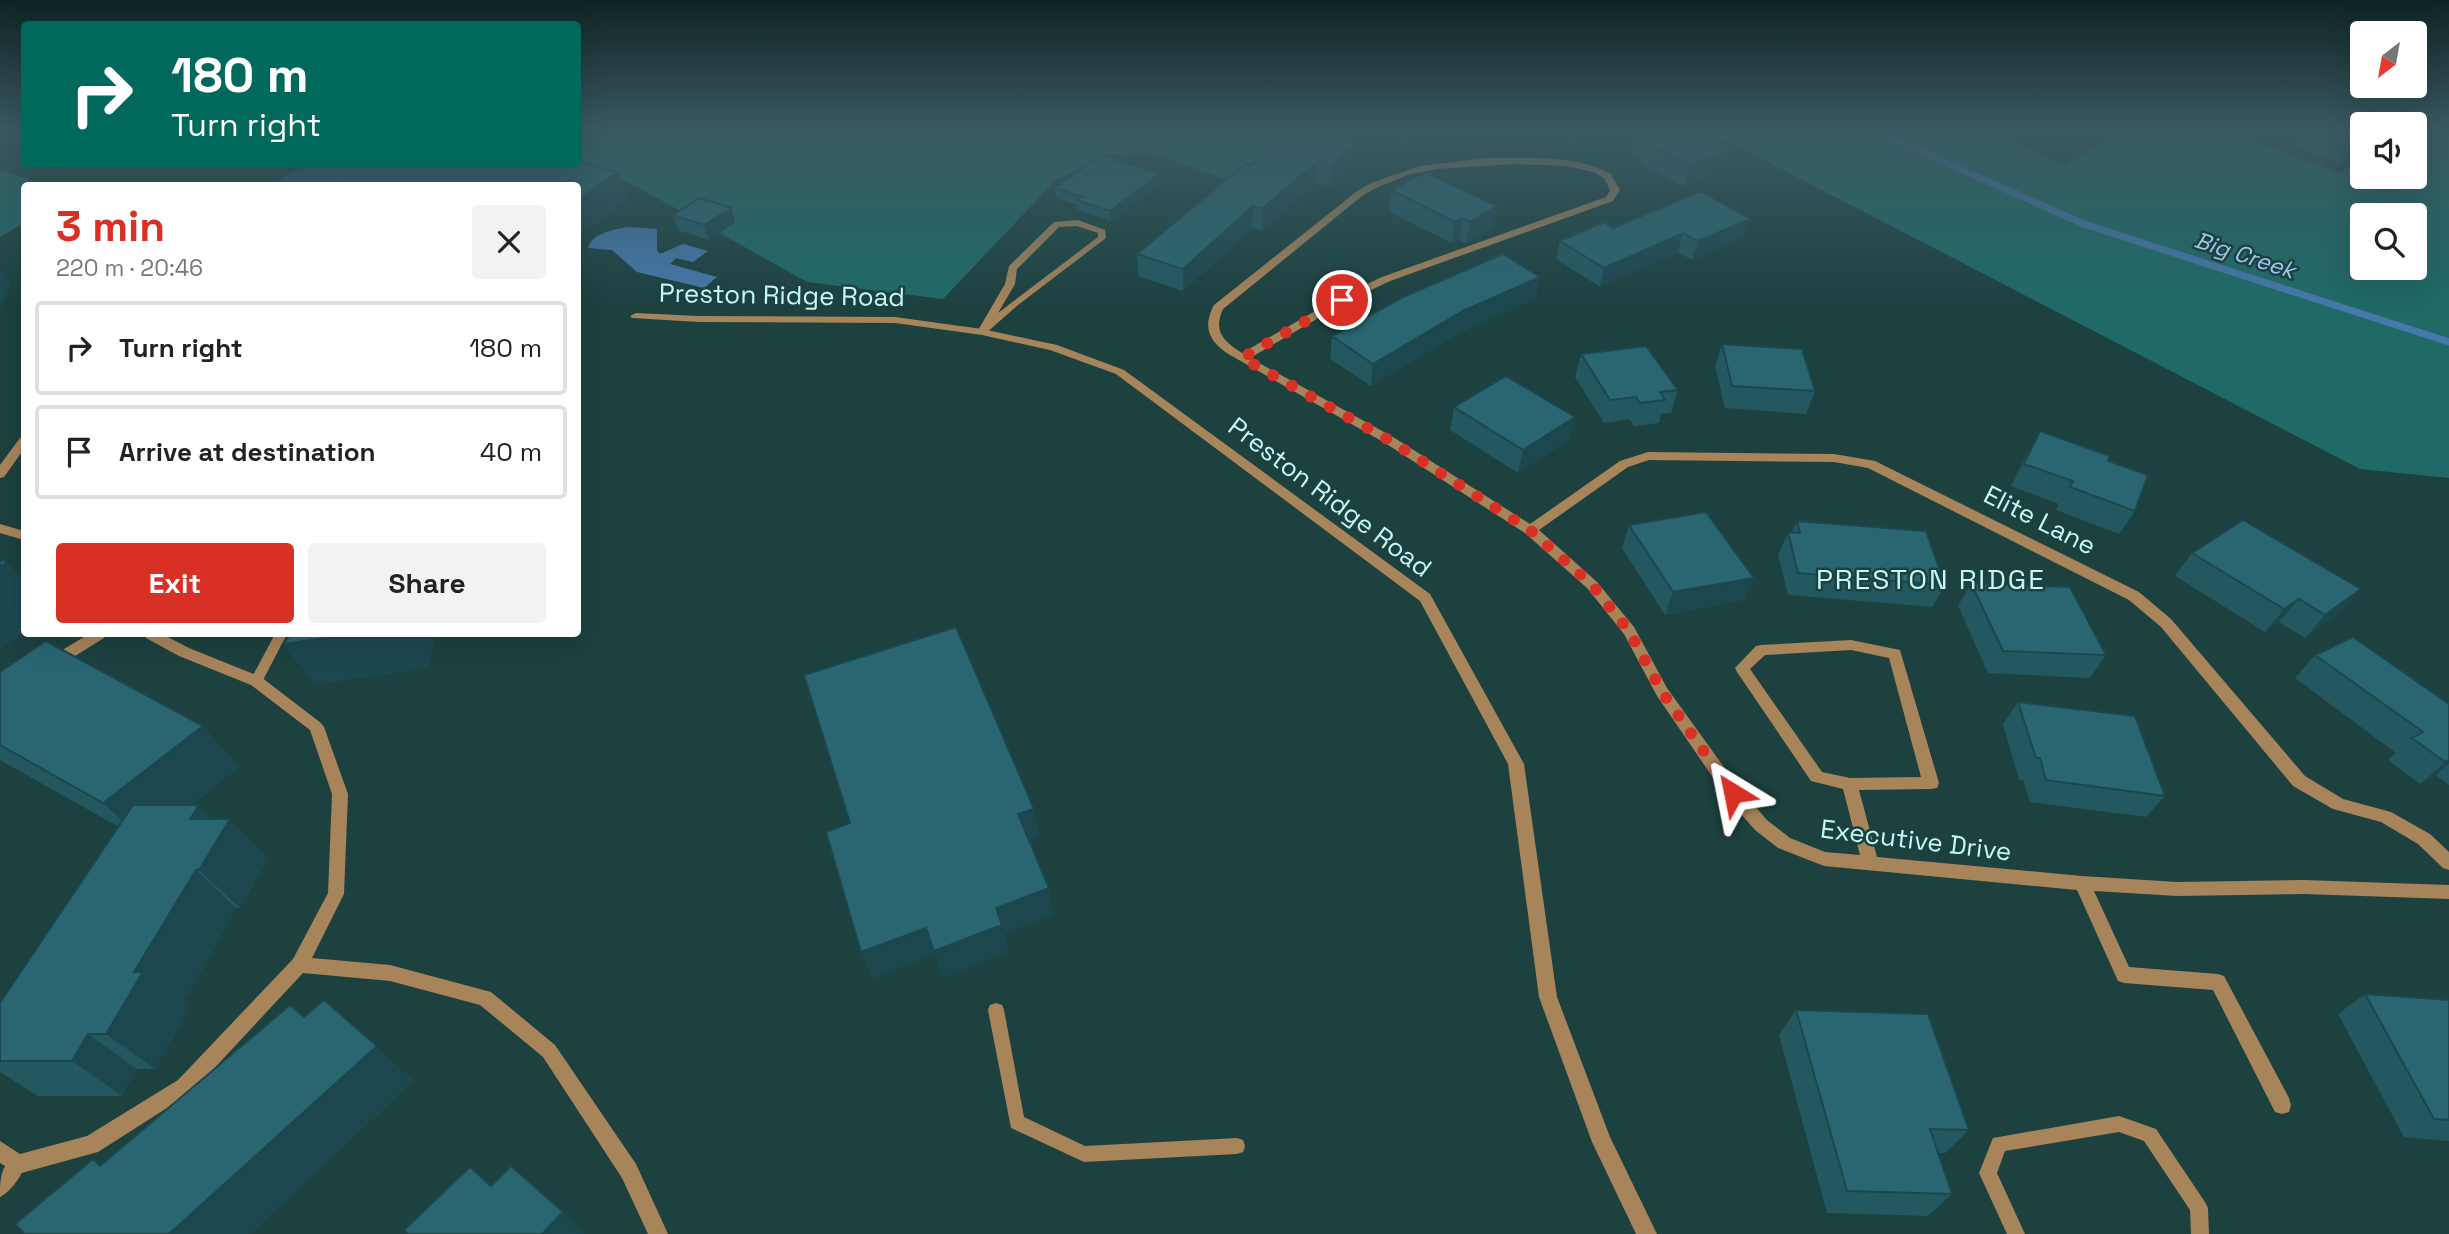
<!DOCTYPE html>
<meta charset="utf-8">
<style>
body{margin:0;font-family:"Space Grotesk",sans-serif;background:#f2f2f2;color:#222;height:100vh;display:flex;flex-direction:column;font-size:26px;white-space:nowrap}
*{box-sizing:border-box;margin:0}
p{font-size:23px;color:#767676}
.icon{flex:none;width:38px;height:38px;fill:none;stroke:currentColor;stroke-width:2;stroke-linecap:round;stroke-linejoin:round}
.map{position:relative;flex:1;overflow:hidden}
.details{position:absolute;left:21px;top:182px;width:560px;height:455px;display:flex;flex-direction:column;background:#fff;border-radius:7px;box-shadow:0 7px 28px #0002}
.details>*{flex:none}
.top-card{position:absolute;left:21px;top:21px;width:560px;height:147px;border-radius:7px;box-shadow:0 7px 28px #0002;background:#00695c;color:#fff;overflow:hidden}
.needle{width:46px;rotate:211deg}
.buttons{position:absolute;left:2350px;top:21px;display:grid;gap:14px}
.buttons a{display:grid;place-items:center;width:77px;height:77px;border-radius:7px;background:#fff;box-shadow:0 7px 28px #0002;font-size:35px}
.pin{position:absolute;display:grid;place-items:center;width:60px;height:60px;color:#fff;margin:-30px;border:4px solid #fff;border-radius:50%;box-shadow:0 2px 7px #0007}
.me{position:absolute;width:77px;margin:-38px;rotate:325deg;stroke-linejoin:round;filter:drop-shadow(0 0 5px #0008)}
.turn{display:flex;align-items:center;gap:24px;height:147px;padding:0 35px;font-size:32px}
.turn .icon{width:91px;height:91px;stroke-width:2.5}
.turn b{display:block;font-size:49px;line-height:60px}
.round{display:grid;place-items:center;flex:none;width:74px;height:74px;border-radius:7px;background:#f2f2f2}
.overview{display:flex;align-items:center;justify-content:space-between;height:119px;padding:0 35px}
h1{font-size:42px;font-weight:600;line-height:52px;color:#d93025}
.cta{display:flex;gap:14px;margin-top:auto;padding:14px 35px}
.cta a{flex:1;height:80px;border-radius:7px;background:#d93025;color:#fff;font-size:28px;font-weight:600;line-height:80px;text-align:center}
.cta a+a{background:#f2f2f2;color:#222}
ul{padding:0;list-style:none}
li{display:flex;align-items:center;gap:21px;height:94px;margin:0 14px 10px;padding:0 21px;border:4px solid #e0e0e0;border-radius:7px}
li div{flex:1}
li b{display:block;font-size:26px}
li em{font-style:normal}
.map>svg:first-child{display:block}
.green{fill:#1f6a67;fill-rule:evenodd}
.water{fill:#4678ac}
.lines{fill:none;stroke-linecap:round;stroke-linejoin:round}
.stream{stroke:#4678ac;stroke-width:7}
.lane{fill:#a7845a;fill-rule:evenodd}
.street{fill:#a7845a;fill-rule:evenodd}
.wall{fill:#235861}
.shaded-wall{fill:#1d474f}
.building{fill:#296671;stroke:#1d474f;stroke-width:2}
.route{stroke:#d93025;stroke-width:12;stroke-dasharray:0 21.6}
.labels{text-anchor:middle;stroke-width:5;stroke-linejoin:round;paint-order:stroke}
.far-water-label{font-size:23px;font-style:italic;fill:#9dc6f2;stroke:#1c413f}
.street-label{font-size:26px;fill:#c5f9f6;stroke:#1c413f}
.neighbourhood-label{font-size:28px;letter-spacing:2px;fill:#c5f9f6;stroke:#1c413f}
</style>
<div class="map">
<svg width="2449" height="1234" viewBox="0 0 2449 1234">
<rect width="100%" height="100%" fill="#1c413f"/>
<path class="green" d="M578,132H1300L1292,135L1227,180L1152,153L1112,154L1056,180L943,299L807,282L641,189L578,162Z
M1710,132H1991L2065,165L2122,132H2228L2339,173L2362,161V177H2415V132H2449V478L2360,469ZM2362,215H2415V268H2362Z
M0,170L45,185L24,186V223L0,237Z"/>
<path class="water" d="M627,227L657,229V250L660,254L683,244L708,251L693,262L676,258L670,264L717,277L704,288L637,272L612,250L588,248C592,233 613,230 627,227Z"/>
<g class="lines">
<path class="stream" d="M1877,132L2084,224L2449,342"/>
<path class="lane" d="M1078,220L1105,230L1106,238L1018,305L985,334H979L977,332L1005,284L1009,266L1054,222ZM1077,226L1098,233V237L998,313L1015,284L1017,269L1059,227Z
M275,634H287L261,684H251L250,681Z
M996,1003L1002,1005L1004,1010L1024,1117L1085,1146L1237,1138L1243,1140L1245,1146L1243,1152L1237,1154L1084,1162L1011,1128L988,1010L990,1005Z
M2119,1116L2156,1129L2205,1202L2208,1208L2209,1234H2191L2190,1210L2144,1141L2119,1132L2005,1151L1997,1173L2025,1234H2007L1979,1173L1993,1138Z
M18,1156L24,1158L26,1164C22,1175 11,1192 0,1197C0,1180 0,1163 18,1156Z"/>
<path class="street" d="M1487,158C1528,158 1574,154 1611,174L1620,190L1613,201L1390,281L1346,302L1250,358L1393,437L1530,524L1620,461L1648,452L1834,454L1875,461L2139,592L2171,619L2305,776L2343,799L2391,812L2430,834L2449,852V870L2443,868L2418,844L2381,822L2333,809L2293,786L2161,627L2129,600L1868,468L1834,462L1649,460L1628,467L1539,530L1597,582L1634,627L1667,688L1739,788L1767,820L1790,838L1825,852L1860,855L1843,789L1811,781L1737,672L1735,668L1756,646L1761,645L1851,640L1900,650L1939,783L1937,788L1931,789L1859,790L1877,857L2082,876L2177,882L2304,880L2449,885V899L2304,894L2177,896L2094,891L2129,967L2218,974L2224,976L2289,1098L2291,1105L2289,1112L2282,1114L2275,1112L2213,990L2124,983L2118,981L2077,890L1824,866L1778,848L1755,830L1727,798L1657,696L1624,634L1587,588L1525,533L1385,443L1230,355C1209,342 1202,327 1214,305L1356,192L1371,183L1420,166ZM1515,164L1566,166L1593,172L1604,178L1610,190L1606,197L1382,277L1338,298L1242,353C1223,341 1213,331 1223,309L1362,196L1378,187L1408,175L1436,169ZM1851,650L1889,658L1921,777L1850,778L1822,772L1750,669L1765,655Z
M636,313L699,316L895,317L982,329L1057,345L1124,370L1430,594L1524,764L1557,997L1610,1137L1657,1234H1636L1592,1142L1539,997L1508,764L1420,601L1116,374L1050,350L982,335L895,323L699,322L632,318L630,316Z
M24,437V449L4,477L0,478V465L20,438Z
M0,524L24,531V540L0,533Z
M89,634H106L104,638L59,666H49L47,662L49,658Z
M144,634H162L189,648L261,677L321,723L324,727L348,794L344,894L312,958L390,965L491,992L555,1045L636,1164L668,1234H648L622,1178L543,1057L480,1005L390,981L303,973L192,1092L98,1152L18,1174L0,1163V1141L20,1154L87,1136L178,1080L293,959L328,893L332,794L310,730L251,685L179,656L146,638Z"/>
</g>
<path class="wall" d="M1294,132L1355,164L1329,186L1317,183L1262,231L1252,228L1183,291L1138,276L1137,254Z
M1394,132H1478L1477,139L1405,147Z
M1498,132H1580L1575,141L1531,133L1497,137Z
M1635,132H1713L1719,135L1717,141L1725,169L1684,187L1641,164L1642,158L1630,152Z
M2301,132H2362L2339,163L2293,145Z
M578,162L618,172L628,200L578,236V186H279L276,181L306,164H578Z
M1160,184L1111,221L1078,210V205L1056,198L1055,188Z
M1391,190L1493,228L1466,244L1459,240L1452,243L1389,212Z
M731,208L735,222L709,240L678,230L673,215Z
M1750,219L1744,237L1692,260L1678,252L1600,287L1556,259L1560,241L1613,228Z
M1540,277L1535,299L1459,333L1371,386L1330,359L1332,336Z
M1722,344L1815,391L1806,414L1725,408L1715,366Z
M1581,354L1678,390L1671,413L1661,414L1659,423L1634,426L1629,419L1604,423L1575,377Z
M1454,407L1575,417L1569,440L1518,473L1450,430Z
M2040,431L2108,461L2135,511L2119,534L2056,510L2059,504L2011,486L2027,454Z
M1797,521L1945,585L1932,607L1788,595L1778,555L1788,532H1792Z
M1629,525L1744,600L1665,615L1622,548Z
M2192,553L2361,589L2340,612L2305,638L2279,622L2265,632L2175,576Z
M1971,583L2106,655L2090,678L1988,673L1958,606Z
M2315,655L2449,704V785L2436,775L2420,784L2388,760L2396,753L2295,678Z
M0,672L240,766L192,805L212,819H230L268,858L240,908H236L183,1004L189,1009L155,1069H137L122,1096H38L0,1072V1003L119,827L0,760Z
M2018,702L2165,796L2146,817L2030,802L2023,780H2019L2003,724Z
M2365,994L2449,1000V1141L2404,1137L2338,1014Z
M1796,1010L1969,1130L1945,1153H1938L1952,1194L1928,1216L1827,1213L1779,1035Z"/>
<path class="shaded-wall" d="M1406,132H1478L1477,139L1405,147Z
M1498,132H1531L1497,137Z
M1719,135L1713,156L1731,148L1725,169L1684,187L1690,166L1712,138Z
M2362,140V148L2339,163L2349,148Z
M1356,143L1355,164L1329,186L1330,165Z
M1318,161L1317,183L1262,231V209Z
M618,172L628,200L578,236V200Z
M1159,174L1160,184L1111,221L1110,211Z
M339,181L341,186H330Z
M1253,206L1252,228L1183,291V269Z
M1497,206L1493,228L1466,244L1470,222Z
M731,208L735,222L709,240L704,225Z
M1462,218L1459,240L1452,243L1455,222Z
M1750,219L1744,237L1692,260L1698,241Z
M1683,233L1678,252L1600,287L1604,268Z
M0,270L11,284L0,312Z
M1540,277L1535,299L1459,333L1371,386L1373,364L1463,311Z
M1575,417L1569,440L1518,473L1523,450Z
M7,562L24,581V632L0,649V567Z
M1754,578L1744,600L1665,615L1673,592Z
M2361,589L2340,612L2305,638L2325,615Z
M2299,599L2279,622L2265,632L2284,609Z
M352,634H431L435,640L428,668L315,685L283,644Z
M203,726L240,766L146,843L103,803Z
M2449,760V764L2436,775L2420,784L2445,762Z
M199,805L223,830L230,819L268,858L240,908L199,870L190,819Z
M1034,809L1039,837L1024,843L1018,814Z
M196,870L236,908L183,1004L189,1009L155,1069L106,1034L134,972Z
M1049,888L1054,915L1005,934L1009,952L942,978L934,951L996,908Z
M926,928L935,955L872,979L861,952Z
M88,1034L137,1069L122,1096L72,1061Z
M377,1046L414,1081L251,1234H169Z
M563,1212L585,1234H542Z"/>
<path class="building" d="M1294,132H1333L1356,143L1330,165L1318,161L1262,209L1253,206L1183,269L1137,254L1245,164L1250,166Z
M1638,132H1713L1719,135L1712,138L1731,148L1690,166L1646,143L1653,140Z
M2305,132H2362V140L2349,148Z
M1101,155L1159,174L1110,211L1077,200L1082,197L1055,188Z
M578,162L618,172L578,200V186H347L339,181L330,186H293L276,181L306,164H578Z
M1425,172L1497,206L1470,222L1462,218L1455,222L1391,190Z
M1701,191L1750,219L1698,241L1683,233L1604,268L1560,241L1604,222L1613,228Z
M700,198L731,208L704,225L673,215Z
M1503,254L1540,277L1463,311L1373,364L1332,336L1403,297Z
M1722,344L1802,349L1815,391L1732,386Z
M1646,346L1678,390L1660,392L1665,400L1640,403L1636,397L1610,400L1581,354Z
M1506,376L1575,417L1523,450L1454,407Z
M2040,431L2110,456L2108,461L2148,475L2135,511L2070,487L2073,481L2024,464Z
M1706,512L1754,578L1673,592L1629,525Z
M2243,520L2361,589L2325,615L2299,599L2284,609L2192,553Z
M1797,521L1926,531L1945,585L1798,573L1788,532L1800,533Z
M0,560L7,562L0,567Z
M1971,583L2070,587L2106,655L2003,651Z
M956,627L1034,809L1018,814L1049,888L996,908L1002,925L934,951L926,928L861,952L826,832L850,823L804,675Z
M291,634H352L283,644Z
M2353,637L2449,704V760L2445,762L2412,738L2423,732L2315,655Z
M46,641L203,726L103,803L0,745V672Z
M2018,702L2135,716L2165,796L2046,780L2040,758H2036Z
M133,805H199L190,819H230L199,870H196L134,972H143L106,1034H88L72,1061H0V1003Z
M2365,994L2449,1000V1120L2434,1119Z
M324,1000L377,1046L169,1234H25L15,1224L93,1159L100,1166L290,1005L304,1017Z
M1796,1010L1928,1014L1969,1130L1930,1129L1952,1194L1847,1191Z
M511,1166L563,1212L542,1234H406L407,1233L404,1230L470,1167L491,1186Z"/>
<linearGradient id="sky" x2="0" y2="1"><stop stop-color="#0f2423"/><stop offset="0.43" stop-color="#3a5a63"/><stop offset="1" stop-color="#3a5a63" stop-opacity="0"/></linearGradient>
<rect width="2449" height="305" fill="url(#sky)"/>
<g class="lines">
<path class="route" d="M1342,300L1242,358L1389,440L1530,530L1592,585L1629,631L1662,692L1733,793"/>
</g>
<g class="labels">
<g class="far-water-label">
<text transform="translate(2245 255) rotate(18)" y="8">Big Creek</text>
</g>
<g class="street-label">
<text transform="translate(782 295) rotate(1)" y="9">Preston Ridge Road</text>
<text transform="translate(1330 497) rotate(37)" y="9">Preston Ridge Road</text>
<text transform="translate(2040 520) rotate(27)" y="9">Elite Lane</text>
<text transform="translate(1916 840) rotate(7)" y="9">Executive Drive</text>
</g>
<g class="neighbourhood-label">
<text x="1931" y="589">PRESTON RIDGE</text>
</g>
</g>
</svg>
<div class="buttons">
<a><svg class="needle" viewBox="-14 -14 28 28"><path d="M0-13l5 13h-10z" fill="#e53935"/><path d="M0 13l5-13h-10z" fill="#767676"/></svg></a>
<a><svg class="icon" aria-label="sound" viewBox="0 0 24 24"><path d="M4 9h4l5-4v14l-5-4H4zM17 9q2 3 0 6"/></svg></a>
<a><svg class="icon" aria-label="search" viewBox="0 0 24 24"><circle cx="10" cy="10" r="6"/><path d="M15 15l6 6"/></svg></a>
</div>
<div class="pin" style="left:1342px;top:300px;background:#d93025"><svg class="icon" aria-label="arrive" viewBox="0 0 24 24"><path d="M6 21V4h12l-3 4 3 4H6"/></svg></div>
<svg class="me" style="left:1733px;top:793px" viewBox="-20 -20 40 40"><path d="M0-17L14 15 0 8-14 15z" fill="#d93025" stroke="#fff" stroke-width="4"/></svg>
<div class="top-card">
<div class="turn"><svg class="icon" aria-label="right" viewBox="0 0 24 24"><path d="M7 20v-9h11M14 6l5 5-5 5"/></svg><div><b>180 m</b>Turn right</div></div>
</div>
<section class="details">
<div class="overview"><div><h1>3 min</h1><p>220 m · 20:46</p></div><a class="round"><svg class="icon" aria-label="close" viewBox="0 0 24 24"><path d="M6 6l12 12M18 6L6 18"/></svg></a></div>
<ul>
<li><svg class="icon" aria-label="right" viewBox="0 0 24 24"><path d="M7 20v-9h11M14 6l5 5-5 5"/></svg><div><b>Turn right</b></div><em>180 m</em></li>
<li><svg class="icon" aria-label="arrive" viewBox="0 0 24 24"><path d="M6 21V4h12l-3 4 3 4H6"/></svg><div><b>Arrive at destination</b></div><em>40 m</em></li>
</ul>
<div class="cta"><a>Exit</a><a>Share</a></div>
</section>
</div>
